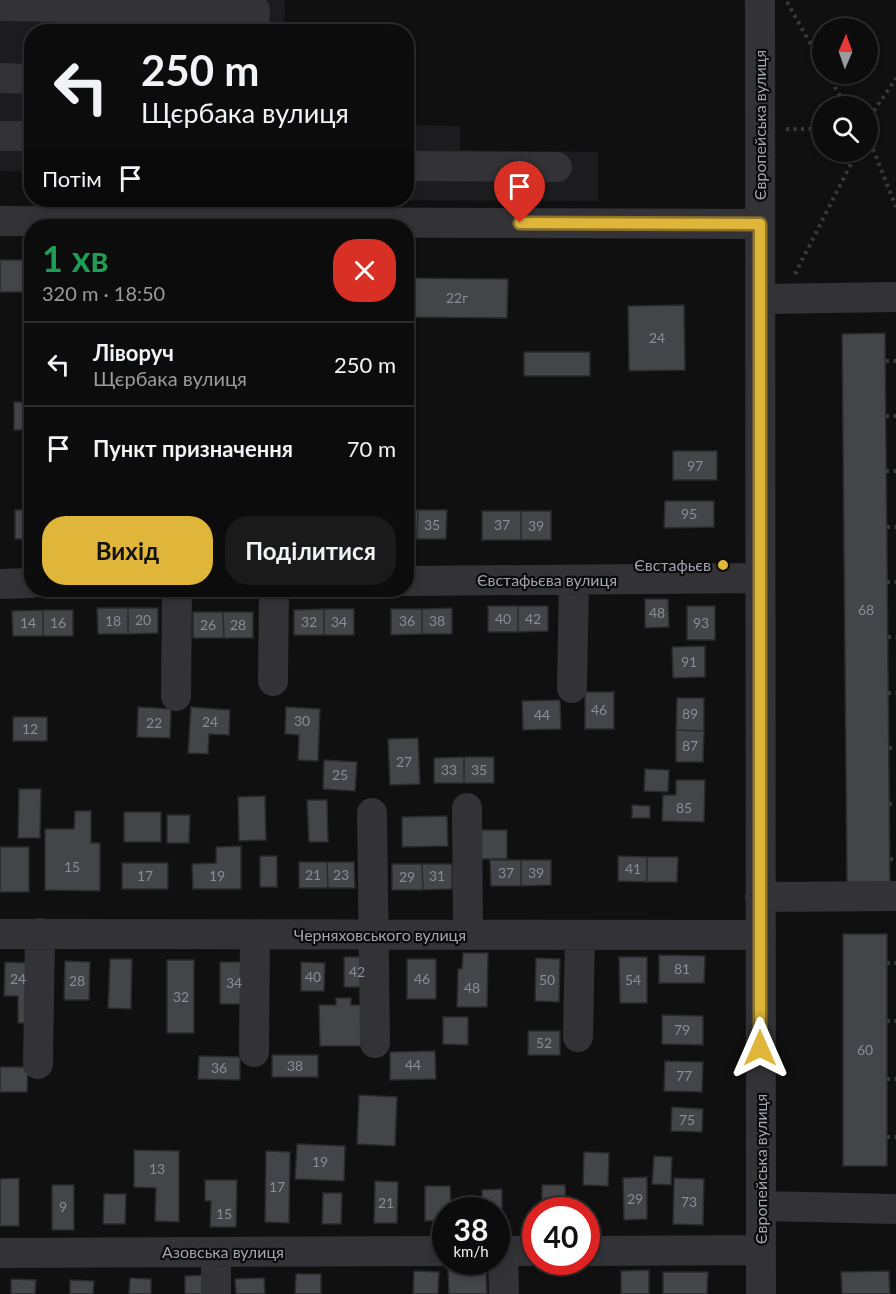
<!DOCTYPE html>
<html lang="uk">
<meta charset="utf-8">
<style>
body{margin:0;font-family:Lato,sans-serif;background:#1a1a1b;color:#f1f3f6;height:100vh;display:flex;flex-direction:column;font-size:22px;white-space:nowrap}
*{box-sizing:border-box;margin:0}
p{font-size:20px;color:#9a9b9d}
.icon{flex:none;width:33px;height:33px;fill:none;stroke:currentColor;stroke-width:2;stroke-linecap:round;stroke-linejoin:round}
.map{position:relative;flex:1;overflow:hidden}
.sheet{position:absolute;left:24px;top:219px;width:390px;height:378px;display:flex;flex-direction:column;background:#0c0c0d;border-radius:24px;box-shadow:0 3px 9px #0003,0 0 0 2px #2c2c2e}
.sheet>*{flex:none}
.top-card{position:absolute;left:24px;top:24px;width:390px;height:183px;border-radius:24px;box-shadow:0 3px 9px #0003,0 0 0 2px #2c2c2e;background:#0c0c0d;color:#f1f3f6;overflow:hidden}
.needle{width:39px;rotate:2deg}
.tools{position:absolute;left:812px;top:18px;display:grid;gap:12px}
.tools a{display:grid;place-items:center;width:66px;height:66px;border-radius:50%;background:#0c0c0d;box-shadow:0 3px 9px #0003,0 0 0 2px #2c2c2e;font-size:30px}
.speed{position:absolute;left:432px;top:1197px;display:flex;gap:12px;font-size:30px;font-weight:700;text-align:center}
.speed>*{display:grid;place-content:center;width:78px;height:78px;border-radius:50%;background:#0c0c0d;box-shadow:0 3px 9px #0003,0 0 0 2px #2c2c2e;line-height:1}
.speed small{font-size:15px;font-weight:400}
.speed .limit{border:9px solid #d22;background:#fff;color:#111}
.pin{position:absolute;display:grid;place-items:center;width:51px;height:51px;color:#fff;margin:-62px -26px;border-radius:50% 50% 50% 0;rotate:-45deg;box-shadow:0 0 6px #0007}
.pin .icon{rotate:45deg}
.me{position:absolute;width:66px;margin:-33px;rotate:0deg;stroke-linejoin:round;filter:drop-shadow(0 0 4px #0008)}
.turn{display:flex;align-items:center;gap:21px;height:126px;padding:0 18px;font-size:27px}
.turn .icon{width:78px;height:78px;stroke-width:2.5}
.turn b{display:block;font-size:42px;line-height:51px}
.then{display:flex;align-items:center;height:57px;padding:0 18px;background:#0003;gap:12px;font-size:22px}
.round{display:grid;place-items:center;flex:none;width:63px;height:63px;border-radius:24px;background:#1a1a1b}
.headline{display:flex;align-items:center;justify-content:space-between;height:102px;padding:0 18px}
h1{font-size:36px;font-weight:700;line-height:45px;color:#1e9e55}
.cta{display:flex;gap:12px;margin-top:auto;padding:12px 18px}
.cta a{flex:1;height:69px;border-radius:24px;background:#dfb63a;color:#111;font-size:24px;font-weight:700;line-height:69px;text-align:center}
.cta a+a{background:#1a1a1b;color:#f1f3f6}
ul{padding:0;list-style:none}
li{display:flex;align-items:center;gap:18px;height:84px;padding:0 18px;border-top:2px solid #2c2c2e}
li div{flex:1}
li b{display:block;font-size:22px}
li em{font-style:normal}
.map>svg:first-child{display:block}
.built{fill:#1c1c1e}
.building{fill:#444549;stroke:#2a2a2d;stroke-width:1.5}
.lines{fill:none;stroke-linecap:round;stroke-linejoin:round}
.path{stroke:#393a3e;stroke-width:4;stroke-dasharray:3 4.5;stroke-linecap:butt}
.minor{stroke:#333337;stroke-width:30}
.route-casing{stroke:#917626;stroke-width:15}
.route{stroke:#dfb63a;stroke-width:10}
.poi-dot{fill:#dfb63a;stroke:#0b0b0c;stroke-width:2}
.labels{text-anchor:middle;stroke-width:4.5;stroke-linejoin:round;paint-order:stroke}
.number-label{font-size:14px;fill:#8a8d96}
.street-label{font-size:16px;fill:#a2a5b0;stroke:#0b0b0c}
.poi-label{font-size:16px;fill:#a2a5b0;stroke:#0b0b0c;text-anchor:end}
</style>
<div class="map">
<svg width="896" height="1294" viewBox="0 0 896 1294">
<rect width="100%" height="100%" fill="#101011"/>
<path class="built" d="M0,0H285L284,31L32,32L31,172L0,171Z
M407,125L460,126V150L598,152V201L313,200H406Z"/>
<path class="building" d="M0,260H25V292H0Z
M25,260H32V292H25Z
M406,278L508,279L507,318L406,317Z
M684,305L685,370L629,371L628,306Z
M885,333L890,886L847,887L842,334Z
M524,352H590V376H524Z
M14,402H32V430H14Z
M673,451H717V480H673Z
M665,501H714V527L664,528Z
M406,509L418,510L417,539L406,538Z
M15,510H32V539H15Z
M418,510H447L446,539H417Z
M482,511H521V540H482Z
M521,511H551V540H521Z
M645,599H668L669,627L645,628Z
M488,606H518V632H488Z
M518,606H548V631L518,632Z
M687,606H715V640H687Z
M97,608H128V634H98Z
M128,608H158V633L128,634Z
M452,608V634H422V609Z
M324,609H354V635H324Z
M324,609V635H294V610Z
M391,609H422V634L391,635Z
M43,610H73V636H43Z
M43,610V636H13L12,611Z
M193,612H223L224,638H193Z
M223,612H253V638H224Z
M705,646V677L673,678L672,647Z
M585,692H614V729H585Z
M677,698H704V731L676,730Z
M560,700L561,729L523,730L522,701Z
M138,707L171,709L170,738L137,737Z
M191,707L230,710L229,735L209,734L208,754L188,753Z
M286,707L320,709L318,761L298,760L299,735L285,734Z
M13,717H47V741H13Z
M676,730L704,731L703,762H676Z
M418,738L420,784L390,785L388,739Z
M464,757H494V783H464Z
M464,757V783H434V758Z
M324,760L357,762L355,791L323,789Z
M645,769L669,770L668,792L644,791Z
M676,780H705L704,822L662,821L663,795H676Z
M19,789H41L40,838H18Z
M265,796L266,840L239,841L238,797Z
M307,800H327L328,842H309Z
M632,805L650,806V818H632Z
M75,811H91V843H100V891L45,890V829H74Z
M124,812H161V842H124Z
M167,815H190L189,843H167Z
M447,816L448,846L402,847V817Z
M479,830H507V859H478Z
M241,846V889H193L192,864L216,863V847Z
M0,847H29V892H0Z
M260,856H277V887H260Z
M618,856L647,857V882L618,881Z
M647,857H678L677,882H647Z
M490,860H521V886H491Z
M521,860H551V885L521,886Z
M299,862H327L328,888H299Z
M327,862H354L355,888H328Z
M122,863H168V889H122Z
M392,864H422L423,890H392Z
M422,864H452V889L423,890Z
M843,934H887V1166H843Z
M463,953H488L487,1007H457L458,969H462Z
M659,955L705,956L704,983H659Z
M344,957H369V987H344Z
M619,957H647V1003H620Z
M536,958L560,959L559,1002L535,1001Z
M110,959H132L131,1009L108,1008Z
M407,959H436V999H407Z
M167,960H194V1033H167Z
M65,961L90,962L89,1000H64Z
M5,962L32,963L30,1023H18V996H4Z
M220,962H248L247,1004H220Z
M301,962L325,963L324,991H301Z
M336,998H351V1005H367V1046H320L319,1005H336Z
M662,1015L703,1016V1045L662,1044Z
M443,1017H468V1045L443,1044Z
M528,1031H560V1055H528Z
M435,1051L436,1079L390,1080V1052Z
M272,1055H318V1077H272Z
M199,1056L240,1057V1080L198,1079Z
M665,1061L703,1062L702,1092L664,1091Z
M0,1067H28L27,1092H0Z
M359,1095L397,1097L395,1146L357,1144Z
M672,1107L703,1109L702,1132L671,1131Z
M297,1144L345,1146L344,1181L295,1179Z
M134,1150L179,1151V1222L155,1221L156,1188L134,1187Z
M266,1151L290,1152L289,1223L265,1222Z
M584,1152L609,1153L608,1186L583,1185Z
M654,1156L672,1157L671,1185L652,1184Z
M647,1177V1219L624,1220L623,1178Z
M19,1178V1226H0V1179Z
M674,1178L704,1179L703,1225L673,1224Z
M205,1180H237L236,1227H210L211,1201H205Z
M375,1181L398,1182L397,1223H374Z
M52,1185H74V1230H52Z
M542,1185H565L566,1210H542Z
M425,1186H450L451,1210H446V1220L425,1221Z
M502,1189V1220H496V1210H482V1190Z
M323,1193H342L341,1224H322Z
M104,1194H126L125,1224H103Z
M486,1269L487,1294H449L448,1270Z
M649,1270V1294H621V1271Z
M414,1271L439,1272L438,1294H413Z
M889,1271L890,1294H842L841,1272Z
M663,1272H708L707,1294H663Z
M296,1274H321V1294H295Z
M208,1275V1294H185V1276Z
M130,1278L151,1279V1294H129Z
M264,1278L265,1294H236L235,1279Z
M11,1279L36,1280L35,1294H11Z
M70,1280L94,1281L93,1294H70Z"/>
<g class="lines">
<path class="path" d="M787,2L822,64
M827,74L846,106
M874,111L896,78
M786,129H822
M873,149L896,207
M795,274L857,152
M886,361H896
M886,416H896
M886,471H896
M887,527H896
M887,582H896
M888,637H896
M888,693H896
M889,748H896
M889,804L896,803
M890,859H896
M887,963H896
M887,1021H896
M887,1079H896
M887,1137H896"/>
<path class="minor" d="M760,0L761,1294
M0,6L255,10L254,32
M0,78L32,79
M0,136H32
M406,166L557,167
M0,221L760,224
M760,299L896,297
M406,581L760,578
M0,584L32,583
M273,681L274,590
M572,688L574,580
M176,696L177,590
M467,808L468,935
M372,813L375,1043
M760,897L896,896
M0,934L761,935
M578,1037L580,935
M254,1052L255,935
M38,1064L40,933
M761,1206L896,1209
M496,1251H536
M503,1251L504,1294
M586,1251L761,1250
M0,1253L446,1251
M216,1294V1252"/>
</g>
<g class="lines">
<g class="route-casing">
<path id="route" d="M520,223L760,224V1048"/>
</g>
<use href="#route" class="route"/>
</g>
<circle class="poi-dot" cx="723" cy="565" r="6"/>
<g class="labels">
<g class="number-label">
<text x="457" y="303">22г</text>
<text x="657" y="343">24</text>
<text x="695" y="471">97</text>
<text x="689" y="519">95</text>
<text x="432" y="530">35</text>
<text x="502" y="530">37</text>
<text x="536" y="531">39</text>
<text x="866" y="615">68</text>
<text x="657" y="618">48</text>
<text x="503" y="624">40</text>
<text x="533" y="624">42</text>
<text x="143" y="625">20</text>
<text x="113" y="626">18</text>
<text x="407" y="626">36</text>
<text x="437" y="626">38</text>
<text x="309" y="627">32</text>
<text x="339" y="627">34</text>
<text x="28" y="628">14</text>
<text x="58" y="628">16</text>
<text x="701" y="628">93</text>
<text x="208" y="630">26</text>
<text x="238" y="630">28</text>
<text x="689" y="667">91</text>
<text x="599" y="715">46</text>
<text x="690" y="719">89</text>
<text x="542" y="720">44</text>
<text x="302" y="726">30</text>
<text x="210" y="727">24</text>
<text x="154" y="728">22</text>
<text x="30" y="734">12</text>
<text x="690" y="751">87</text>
<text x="404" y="767">27</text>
<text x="449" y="775">33</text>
<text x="479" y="775">35</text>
<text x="340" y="780">25</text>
<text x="684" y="813">85</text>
<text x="72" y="872">15</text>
<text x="633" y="874">41</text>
<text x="506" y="878">37</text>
<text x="536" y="878">39</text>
<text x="313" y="880">21</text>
<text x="341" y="880">23</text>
<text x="145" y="881">17</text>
<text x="217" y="881">19</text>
<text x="437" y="881">31</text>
<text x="407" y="882">29</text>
<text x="682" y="974">81</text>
<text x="357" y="977">42</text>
<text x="313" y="982">40</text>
<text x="18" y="984">24</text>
<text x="422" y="984">46</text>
<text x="547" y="985">50</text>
<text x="633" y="985">54</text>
<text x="77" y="986">28</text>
<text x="234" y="988">34</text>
<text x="472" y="993">48</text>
<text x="181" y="1002">32</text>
<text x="682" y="1035">79</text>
<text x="544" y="1048">52</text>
<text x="865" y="1055">60</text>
<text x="413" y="1070">44</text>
<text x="295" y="1071">38</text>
<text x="219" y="1073">36</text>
<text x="684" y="1081">77</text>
<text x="687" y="1125">75</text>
<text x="320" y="1167">19</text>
<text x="157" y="1174">13</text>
<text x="277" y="1192">17</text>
<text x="635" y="1204">29</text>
<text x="689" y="1207">73</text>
<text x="386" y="1208">21</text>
<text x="63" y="1212">9</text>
<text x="224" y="1219">15</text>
</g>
<g class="street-label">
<text transform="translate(760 125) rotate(-90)" y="6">Європейська вулиця</text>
<text x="547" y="586">Євстафьєва вулиця</text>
<text x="380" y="941">Черняховського вулиця</text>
<text transform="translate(761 1169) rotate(-90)" y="6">Європейська вулиця</text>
<text x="223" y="1258">Азовська вулиця</text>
</g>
<g class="poi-label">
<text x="711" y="571">Євстафьєв</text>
</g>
</g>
</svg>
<div class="tools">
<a><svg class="needle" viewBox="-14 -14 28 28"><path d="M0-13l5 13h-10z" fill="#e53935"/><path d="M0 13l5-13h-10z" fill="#9a9b9d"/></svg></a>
<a><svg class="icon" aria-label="search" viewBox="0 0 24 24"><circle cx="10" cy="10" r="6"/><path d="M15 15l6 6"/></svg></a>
</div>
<div class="speed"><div>38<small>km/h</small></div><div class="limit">40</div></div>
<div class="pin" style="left:520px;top:223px;background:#d93025"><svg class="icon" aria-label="arrive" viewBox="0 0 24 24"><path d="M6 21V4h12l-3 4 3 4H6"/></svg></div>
<svg class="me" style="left:760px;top:1048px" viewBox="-20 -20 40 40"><path d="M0-17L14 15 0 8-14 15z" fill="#dfb63a" stroke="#fff" stroke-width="4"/></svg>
<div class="top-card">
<div class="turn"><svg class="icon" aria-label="left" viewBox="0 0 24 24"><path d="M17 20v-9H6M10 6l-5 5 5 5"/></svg><div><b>250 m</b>Щєрбака вулиця</div></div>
<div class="then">Потім<svg class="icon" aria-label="arrive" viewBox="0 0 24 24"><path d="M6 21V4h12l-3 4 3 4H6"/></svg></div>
</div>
<section class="sheet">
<div class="headline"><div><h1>1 хв</h1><p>320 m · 18:50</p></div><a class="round" style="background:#d93025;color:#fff"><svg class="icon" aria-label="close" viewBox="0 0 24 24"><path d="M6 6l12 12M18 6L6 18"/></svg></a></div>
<ul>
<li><svg class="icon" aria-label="left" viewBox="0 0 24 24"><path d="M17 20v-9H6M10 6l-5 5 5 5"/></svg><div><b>Ліворуч</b><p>Щєрбака вулиця</p></div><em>250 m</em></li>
<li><svg class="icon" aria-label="arrive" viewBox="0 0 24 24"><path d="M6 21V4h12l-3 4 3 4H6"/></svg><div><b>Пункт призначення</b></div><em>70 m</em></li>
</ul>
<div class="cta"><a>Вихід</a><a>Поділитися</a></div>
</section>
</div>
